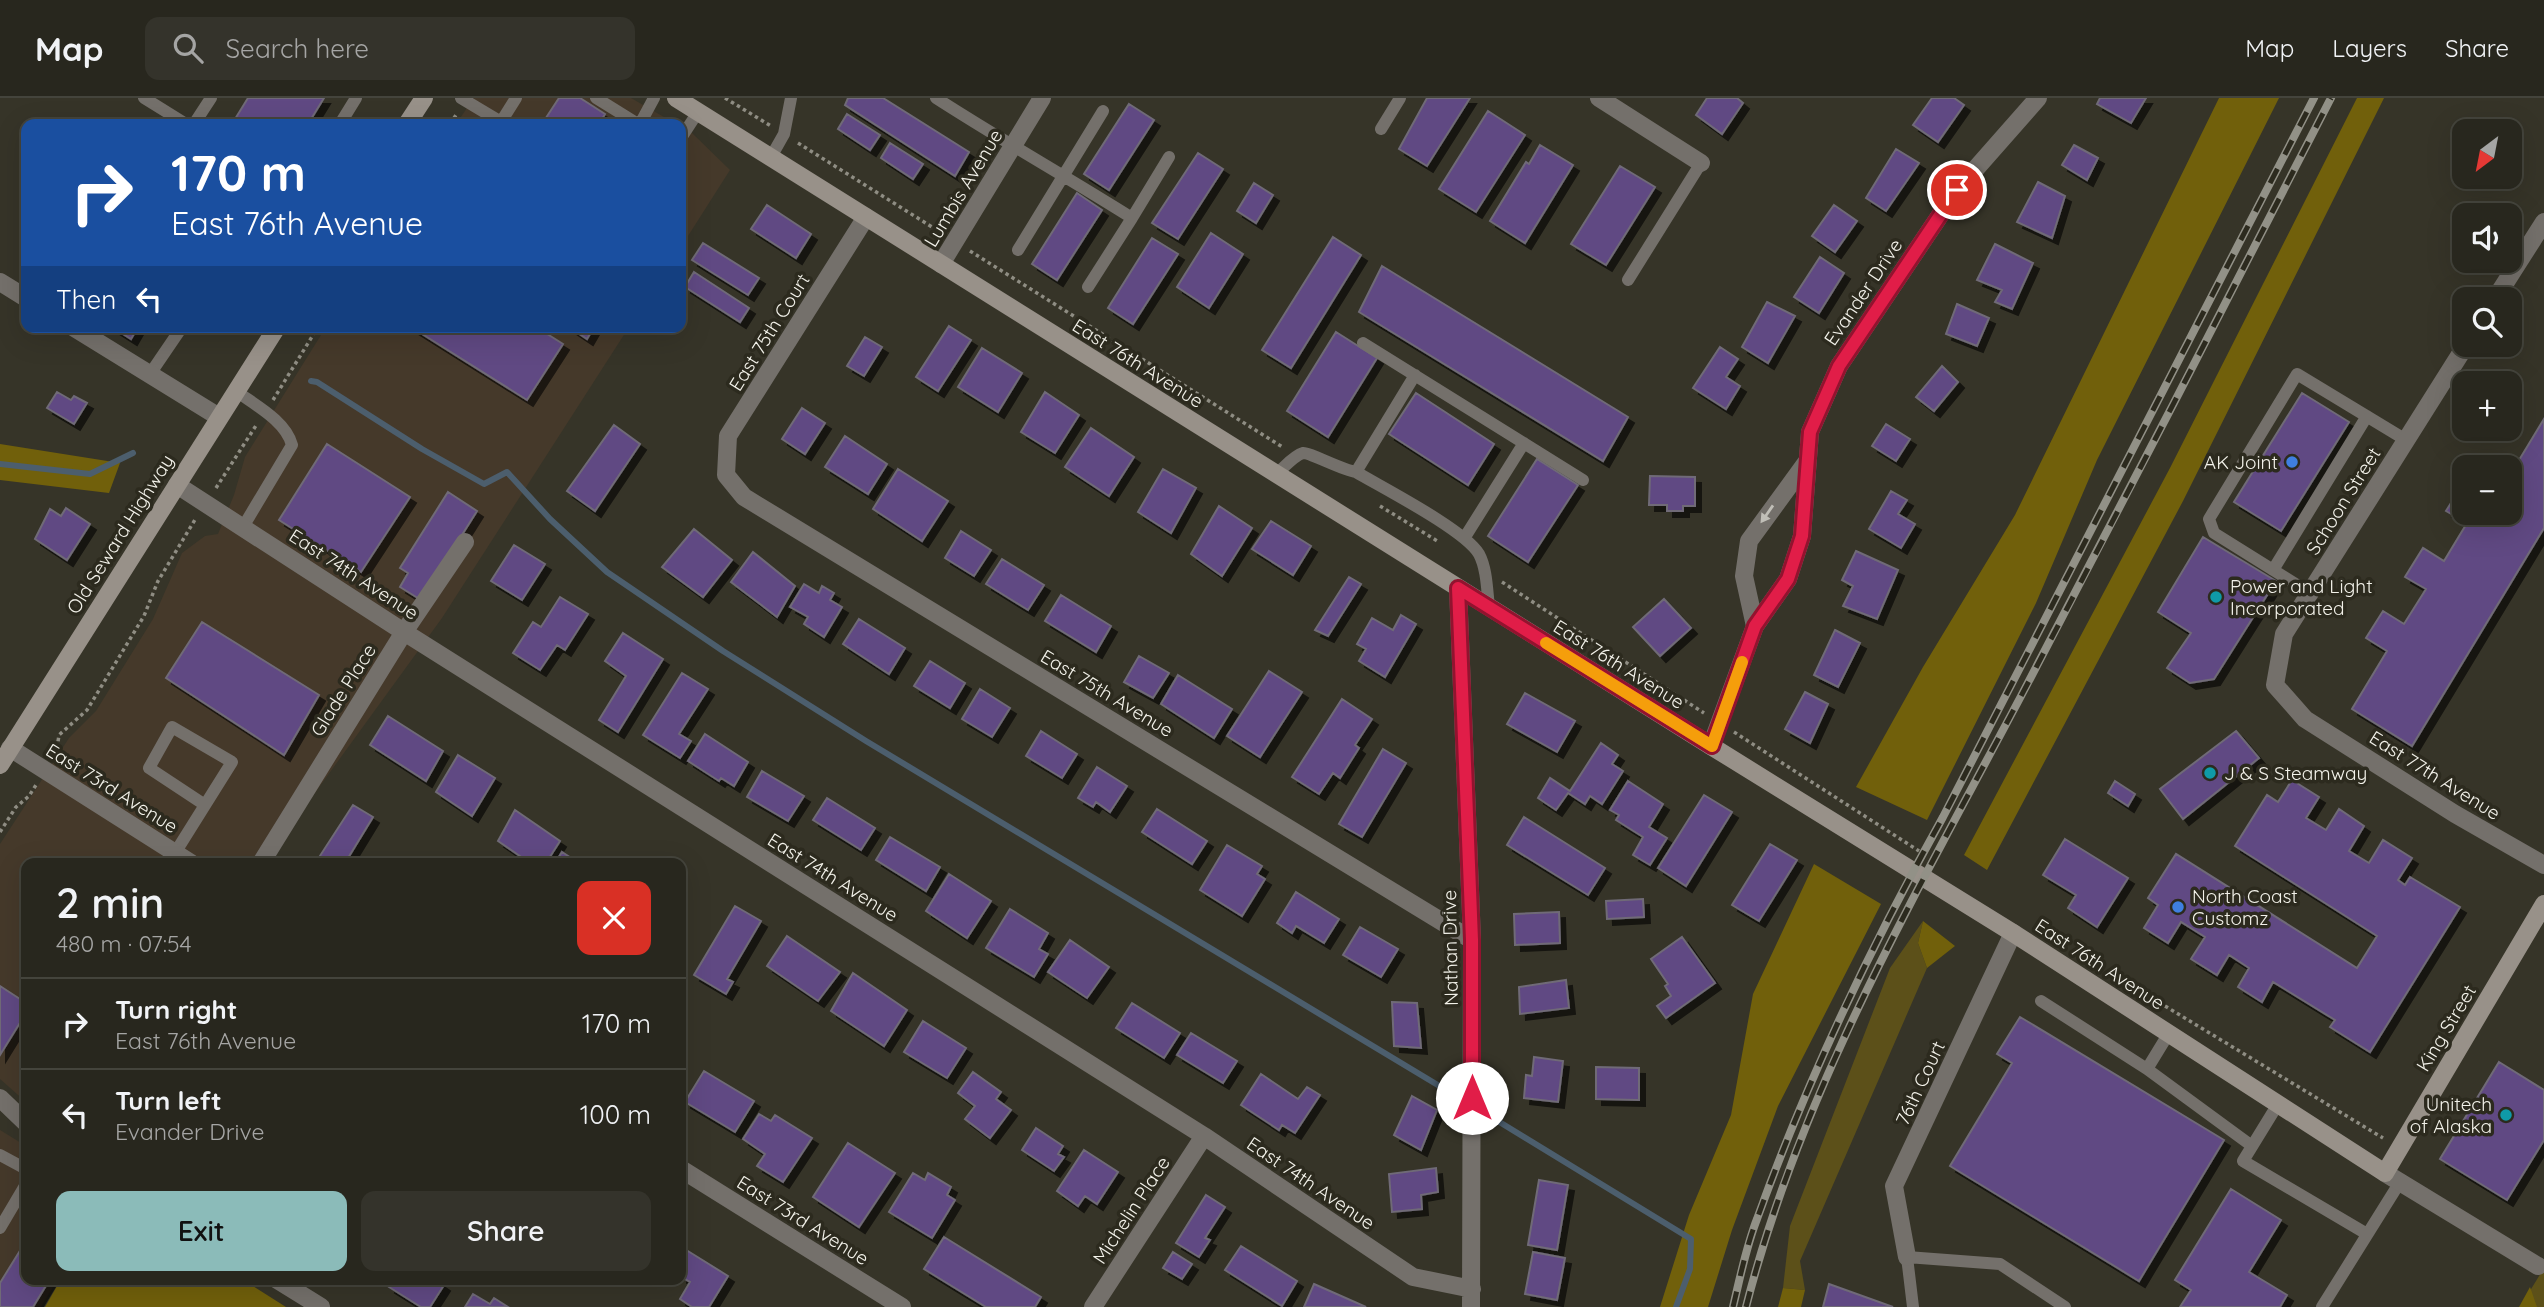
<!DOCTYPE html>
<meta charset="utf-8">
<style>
body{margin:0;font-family:Quicksand,sans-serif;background:#34332b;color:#f1f3f6;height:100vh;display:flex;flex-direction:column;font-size:26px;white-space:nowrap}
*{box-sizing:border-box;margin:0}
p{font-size:23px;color:#a5a5a4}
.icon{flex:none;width:38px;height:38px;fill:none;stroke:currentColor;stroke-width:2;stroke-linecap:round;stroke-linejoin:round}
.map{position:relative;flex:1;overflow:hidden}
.panel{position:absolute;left:21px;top:760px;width:665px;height:427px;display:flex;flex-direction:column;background:#28271e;border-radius:14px;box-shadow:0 7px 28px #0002,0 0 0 2px #44443c}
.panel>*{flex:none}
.hud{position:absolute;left:21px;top:21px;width:665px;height:214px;border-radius:14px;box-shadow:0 7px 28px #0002,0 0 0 2px #44443c;background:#1a4fa0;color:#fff;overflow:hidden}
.needle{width:46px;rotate:212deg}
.tools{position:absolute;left:2452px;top:21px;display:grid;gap:14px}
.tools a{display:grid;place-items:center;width:70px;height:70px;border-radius:14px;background:#28271e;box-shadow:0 7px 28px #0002,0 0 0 2px #44443c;font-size:35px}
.pin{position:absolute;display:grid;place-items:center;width:60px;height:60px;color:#fff;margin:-30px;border:4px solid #fff;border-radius:50%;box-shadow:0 2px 7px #0007}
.me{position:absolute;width:77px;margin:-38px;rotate:0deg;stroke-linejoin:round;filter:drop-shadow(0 0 5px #0008)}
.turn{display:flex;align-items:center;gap:24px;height:147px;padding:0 35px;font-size:32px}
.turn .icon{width:91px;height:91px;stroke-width:2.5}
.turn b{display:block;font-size:49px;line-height:60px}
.then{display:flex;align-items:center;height:66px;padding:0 35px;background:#0003;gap:14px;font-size:26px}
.round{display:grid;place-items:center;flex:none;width:74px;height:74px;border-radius:14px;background:#34332b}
.summary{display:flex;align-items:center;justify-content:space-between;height:119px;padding:0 35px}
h1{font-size:42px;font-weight:600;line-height:52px}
.cta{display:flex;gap:14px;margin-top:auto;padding:14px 35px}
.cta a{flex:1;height:80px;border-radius:14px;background:#8bbbb9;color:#111;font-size:28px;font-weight:600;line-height:80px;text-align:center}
.cta a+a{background:#34332b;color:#f1f3f6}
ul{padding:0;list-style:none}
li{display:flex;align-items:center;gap:21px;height:91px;padding:0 35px;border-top:2px solid #44443c}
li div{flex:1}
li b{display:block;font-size:26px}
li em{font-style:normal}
header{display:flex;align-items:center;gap:42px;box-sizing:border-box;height:98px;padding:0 35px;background:#28271e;border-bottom:2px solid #44443c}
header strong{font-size:33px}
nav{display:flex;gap:38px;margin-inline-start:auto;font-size:24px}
.search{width:490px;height:63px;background:#34332b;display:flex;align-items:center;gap:18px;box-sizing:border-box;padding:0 24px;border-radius:14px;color:#a5a5a4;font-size:26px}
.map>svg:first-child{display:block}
.commercial{fill:#45392a}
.green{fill:#5c5019}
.forest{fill:#71600b}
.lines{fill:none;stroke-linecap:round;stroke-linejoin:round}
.stream{stroke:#4c5e6d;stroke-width:6}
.building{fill:#604883;stroke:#6f6a77;stroke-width:2;filter:url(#shadow)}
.path{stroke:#8f8d83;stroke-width:3.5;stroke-dasharray:3.5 3.5;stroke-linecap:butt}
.lane{stroke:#74706b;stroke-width:12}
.street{stroke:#74706b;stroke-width:18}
.secondary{stroke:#989189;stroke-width:18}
.rail-casing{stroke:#929187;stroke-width:8}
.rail{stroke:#2c2a1e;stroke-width:5;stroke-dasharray:16;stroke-linecap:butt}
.oneway{fill:#c0beb7}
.route-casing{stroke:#92132f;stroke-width:18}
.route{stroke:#e11d48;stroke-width:12}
.slow{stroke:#f59e0b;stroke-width:12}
.shop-dot{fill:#3f7fe0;stroke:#2c2a1e;stroke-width:2.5}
.culture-dot{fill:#0f9aa8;stroke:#2c2a1e;stroke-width:2.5}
.labels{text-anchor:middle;stroke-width:7;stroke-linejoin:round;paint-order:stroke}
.street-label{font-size:19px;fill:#f3f2ea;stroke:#2c2a1e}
.poi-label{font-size:19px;fill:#f3f2ea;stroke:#2c2a1e;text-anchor:start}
</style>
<header>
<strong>Map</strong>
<div class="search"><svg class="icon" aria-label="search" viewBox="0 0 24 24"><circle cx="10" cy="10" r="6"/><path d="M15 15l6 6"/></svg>Search here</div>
<nav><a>Map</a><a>Layers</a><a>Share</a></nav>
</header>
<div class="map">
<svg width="2544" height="1209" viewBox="0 0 2544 1209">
<defs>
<filter id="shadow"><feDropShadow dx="6" dy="6" stdDeviation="0" flood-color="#0009"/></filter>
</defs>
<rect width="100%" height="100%" fill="#363428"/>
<path class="commercial" d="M474,0H631L676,26H456Z
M681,29L692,35L730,72L681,149Z
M326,229H629L442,520L264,765H26V1004L0,981V746L69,640L96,613L153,521L182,455L205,438L218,436L234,397L245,359Z
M0,1032L26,1048V1181H58L41,1209H0Z"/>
<path class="green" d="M1923,823L1918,845L1927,870L1800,1163L1805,1192L1783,1190L1790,1128L1890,870Z
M2544,1170V1209H2520Z"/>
<path class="forest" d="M2219,0H2279L2097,362L2036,505L1927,722L1856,689L1923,569L2015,417Z
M2357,0H2384L2183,403L1987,772L1964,757L2170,370Z
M0,346L120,365L109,395L0,382Z
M1814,766L1881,806L1778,1008L1732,1132L1708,1209H1660L1689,1117L1731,1017L1753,896Z
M1923,823L1955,848L1927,870L1918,845Z
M61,1181H242L286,1209H45Z
M2530,1189L2537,1209H2519Z
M1783,1190L1805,1192L1801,1209H1778Z"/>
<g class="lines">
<path class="stream" d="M311,283L317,284L422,351L484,386L507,374L550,421L607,474L723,553L866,643L1456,998
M0,366L90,376L133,355
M1488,1017L1691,1141L1690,1171L1676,1209"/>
</g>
<path class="building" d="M248,0H324L308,26H232Z
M559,0H580L605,16L599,26H542Z
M848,0H883L969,54L955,78L845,7Z
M1427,0H1470L1427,68L1399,51Z
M1707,0H1737L1743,5L1722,36L1696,17Z
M1932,0H1954L1964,7L1938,44L1913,27Z
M2100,0H2146L2131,25L2097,6Z
M1129,6L1154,22L1109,92L1084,76Z
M1488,13L1525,37L1476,114L1439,91Z
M847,16L880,37L870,52L838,31Z
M890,45L923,66L913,81L881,60Z
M1540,47L1573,67L1525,145L1490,123L1526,64L1529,66Z
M2074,47L2098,60L2087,82L2062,67Z
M1896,51L1919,65L1886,113L1866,100Z
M1198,55L1223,71L1178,141L1152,125Z
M1620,68L1655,89L1606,167L1571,146Z
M2038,84L2065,98L2052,140L2017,124Z
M1254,85L1273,97L1256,125L1237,113Z
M1077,95L1102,112L1057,182L1032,166Z
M767,107L811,136L796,160L751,131Z
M1834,107L1857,123L1835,154L1812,138Z
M1211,135L1243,156L1209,210L1177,189Z
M1333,139L1361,157L1291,270L1262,252Z
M1152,140L1178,156L1133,226L1108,210Z
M703,145L759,180L748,197L692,162Z
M1995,146L2033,165L2012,211L1995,204L2002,192L1977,182Z
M1820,159L1844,175L1819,215L1794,199Z
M1382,168L1628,319L1603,363L1359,214Z
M694,174L749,210L740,224L685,189Z
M1767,204L1795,218L1768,265L1742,249Z
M1957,206L1989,220L1977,248L1946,236Z
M949,228L971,242L938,293L916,279Z
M112,229H138L131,241Z
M411,229H536L563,246L527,302Z
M569,229H594L587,241Z
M569,229H594L587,241Z
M1336,234L1377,260L1328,339L1287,313Z
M865,239L882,249L864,278L847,268Z
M1720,249L1738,261L1726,279L1740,288L1726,311L1693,290Z
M982,250L1022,275L998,314L958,289Z
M1942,268L1958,284L1934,313L1916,299Z
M57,294L71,302L74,298L87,305L74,326L47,310Z
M1045,294L1079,317L1055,355L1021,334Z
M1416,295L1494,346L1468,387L1389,336Z
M2302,295L2349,324L2281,433L2234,404Z
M802,310L825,325L805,356L782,341Z
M2544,321V430L2412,648L2352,611L2387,553L2366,540L2383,513L2404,526L2426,491L2405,479L2423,450L2444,463L2467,425L2446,413L2464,384V415H2510V377Z
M1886,326L1910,341L1896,363L1872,348Z
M614,327L640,346L595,413L567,393Z
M1091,330L1134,359L1109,398L1065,369Z
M845,338L887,366L868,396L825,369Z
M327,346L410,399L361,474L279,422Z
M1537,361L1578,387L1528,464L1488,438Z
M898,371L948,403L922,443L873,411Z
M1163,371L1196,390L1171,435L1138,414Z
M1650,378L1695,379V408H1683V413H1667V407H1649Z
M1891,393L1907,402L1898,416L1915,426L1901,450L1869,431Z
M448,394L477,413L421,502L400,489L408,475L400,470Z
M1219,408L1252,430L1222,478L1191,456Z
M66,410L90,426L67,462L35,441L50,411L61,418Z
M1271,423L1311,448L1293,477L1252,451Z
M694,431L732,462L703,499L662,469Z
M961,433L991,452L974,478L945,460Z
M2203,439L2276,483L2214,581L2190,585L2167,570L2191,535L2158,514Z
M514,447L545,466L522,502L491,483Z
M1856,453L1898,472L1877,521L1843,508L1853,488L1842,482Z
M753,454L795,488L777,519L731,484Z
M1002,461L1044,487L1028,512L986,486Z
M1349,479L1361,486L1328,538L1315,532Z
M804,486L819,495L822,488L834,495L830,502L842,509L824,539L804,526L808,519L790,509Z
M1061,497L1111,528L1096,554L1045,523Z
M560,499L588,516L565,552L557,547L540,572L513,555L533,524L541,529Z
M1664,501L1691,530L1660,558L1633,529Z
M1401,517L1416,526L1385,579L1359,563L1366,551L1357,546L1372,520L1393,532Z
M859,521L905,550L889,576L843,546Z
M202,524L319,597L284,657L166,580Z
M1835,532L1860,545L1838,589L1814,577Z
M623,535L663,561L618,634L599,622L626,578L605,563Z
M1139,558L1169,575L1153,600L1124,584Z
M930,563L965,585L950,610L914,588Z
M1269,573L1302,594L1260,659L1227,638Z
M682,575L708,591L679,636L691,643L680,660L643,637Z
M1178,577L1232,611L1214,640L1161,606Z
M980,591L1010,610L992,639L962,621Z
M1805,594L1828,606L1810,645L1785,631Z
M1525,595L1575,623L1557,654L1507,626Z
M1342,601L1372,621L1355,647L1359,650L1340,680L1333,675L1319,696L1292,679Z
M388,618L443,653L426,683L370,647Z
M1041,633L1077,656L1062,680L1026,658Z
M2236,633L2259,660L2183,721L2160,691Z
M705,636L748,664L734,688L721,680L719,683L688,663Z
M1601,645L1618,657L1612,666L1623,673L1602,706L1590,698L1585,706L1568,695L1556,712L1538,700L1550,680L1570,693Z
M1383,651L1406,665L1362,739L1339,726Z
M458,657L495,680L472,718L436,694Z
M1097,669L1127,688L1110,714L1096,704L1093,709L1078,700Z
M762,673L804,698L788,723L747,699Z
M2292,682L2319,699L2306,720L2326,732L2339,711L2364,728L2349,753L2369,765L2383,742L2412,760L2398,782L2405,787L2410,779L2460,809L2370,954L2330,929L2335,922L2273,884L2262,904L2238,889L2249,870L2229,857L2217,877L2191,861L2205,839L2181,824L2168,845L2144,830L2158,807L2148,800L2176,756L2357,870L2377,838L2235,748L2267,697L2278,704Z
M1628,683L1663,706L1649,729L1667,740L1650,767L1633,757L1643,739L1616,722L1619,717L1610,712Z
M2115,683L2135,696L2128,708L2108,695Z
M1704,697L1732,714L1686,788L1658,770Z
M827,700L875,730L861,752L813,722Z
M353,707L373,719L345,765H318L316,764Z
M1157,711L1207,743L1192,766L1142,734Z
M515,712L560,743L546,765H530L498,743Z
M1524,719L1605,770L1588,797L1507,747Z
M890,739L940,769L926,793L876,762Z
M2065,741L2128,780L2097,829L2068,810L2076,797L2043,777Z
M1770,746L1797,762L1759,823L1732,807Z
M1227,747L1262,768L1257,776L1265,781L1242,818L1200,792Z
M562,754L579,765H555Z
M949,776L991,803L967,840L926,813Z
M1296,794L1339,821L1324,845L1296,828L1292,835L1277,825Z
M1643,801L1644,819L1607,821L1606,803Z
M735,808L761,823L727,881L733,884L726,896L694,877Z
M1010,811L1048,835L1039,851L1048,856L1034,879L986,850Z
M1559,814L1560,845L1515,847L1514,816Z
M1360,829L1398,851L1381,879L1343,857Z
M787,838L840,874L818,903L767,868Z
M1682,839L1715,885L1666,920L1657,908L1671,898L1665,888L1668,886L1651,861Z
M1070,842L1109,869L1087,900L1048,874Z
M853,875L907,912L884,948L831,913Z
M1566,882L1569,910L1520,916L1519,889Z
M0,888L26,905V915L0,957Z
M1392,904L1417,905L1421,950L1394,948Z
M1132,905L1180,935L1164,960L1116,930Z
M2020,919L2224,1042L2139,1183L1950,1068L2012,965L1997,956Z
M923,923L966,950L947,980L904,954Z
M1191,935L1237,963L1223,985L1177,957Z
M1534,959L1563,963L1558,1004L1524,1000L1526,977L1532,978Z
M2499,964L2544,992V1042L2507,1102L2440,1061Z
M1596,969L1639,970V1002L1596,1001Z
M704,973L754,1003L735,1034L685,1004Z
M973,974L1001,994L996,1001L1011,1012L990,1040L965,1021L975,1008L958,995Z
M1261,976L1298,1001L1307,989L1320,997L1295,1035L1282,1027L1279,1032L1241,1007Z
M1412,998L1437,1012L1421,1052L1394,1037Z
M759,1016L771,1023L775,1017L812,1040L783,1084L757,1068L765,1056L743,1041Z
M1036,1030L1063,1048L1058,1056L1064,1059L1054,1073L1022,1052Z
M848,1045L895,1075L859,1129L813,1099Z
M1084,1052L1118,1074L1097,1106L1085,1098L1078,1108L1057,1093Z
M1436,1070L1438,1094L1421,1097L1422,1111L1392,1114L1389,1076Z
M913,1075L925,1082L928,1075L951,1089L947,1097L955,1102L932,1140L889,1114Z
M1539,1082L1568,1087L1557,1152L1528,1147Z
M2231,1091L2281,1122L2249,1174L2287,1197L2280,1209H2180L2191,1192L2175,1182Z
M1206,1097L1225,1109L1205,1140L1210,1142L1199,1159L1176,1145Z
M944,1139L1041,1199L1035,1209H986L924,1171Z
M26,1143V1181H50L33,1209H0V1185Z
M1241,1148L1297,1183L1282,1208L1225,1172Z
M683,1150L728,1178L709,1209H692L680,1201L690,1184L681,1179Z
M1173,1154L1192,1166L1182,1181L1163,1170Z
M1533,1154L1565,1160L1557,1202L1525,1196Z
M394,1181H435L444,1187L430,1209H421L389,1189Z
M1314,1186L1366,1209H1304Z
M1829,1186L1893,1209H1823Z
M473,1196L490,1206L494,1200L508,1209H465Z"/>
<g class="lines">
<path class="path" d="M725,0L771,28
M450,26L456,17
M798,45L940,134
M970,153L1284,350
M273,302L318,229
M216,390L257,326
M1380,408L1439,444
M1502,484L1704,615
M1734,634L1919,753
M56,657L59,637L87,612L144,518L158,483L196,420
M0,734L16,709L29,698L36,687
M2165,908L2383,1040"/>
<path class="lane" d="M144,0L186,26
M461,0L501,24L500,26
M596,0L638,26
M936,0C1001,42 1067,79 1132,120L1169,59
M501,24L516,0
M194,26L211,0
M340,26L356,0
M640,26L654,0
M1381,31L1400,0
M681,40L698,14
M771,59L784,36L791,0
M1018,152L1103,13
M1628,182L1701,65
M1088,189L1132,120
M1363,245L1583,382
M150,276L182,229
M236,293C255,307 286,323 292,347L243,429
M1356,374L1415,277
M1276,376C1284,370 1293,358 1303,355C1309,354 1342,372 1356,374C1383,390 1465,432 1479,456C1487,471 1487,493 1489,509
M1465,439L1524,345
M2273,472L2367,318
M2310,495L2214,435L2209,421L2297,276L2406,342
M175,755L232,664L172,629L149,670L205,707
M2041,903L2147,971L2252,1048
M2147,971L2169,935
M2278,1006L2243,1063L2367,1136
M0,1057L26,1071
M0,1130L26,1086
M1913,1209L1907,1159L2000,1166L2065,1209
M2322,1209L2400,1084"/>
<path class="street" d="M1599,0L1701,65
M866,119L728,338L726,377L744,399L1472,842
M941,166L1042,0
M0,184L26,200
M2495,201L2544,124
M73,229L219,319
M2466,247L2284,536L2275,587L2305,621L2455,716L2544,767
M1808,362L1749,443L1744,478L1755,528L1788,481L1802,438L1810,334L1839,268L1957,92L2038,0
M177,387L404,534L1204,1038L1413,1179L1472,1191
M1458,490L1472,842L1471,1209
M1711,648L1755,528
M10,650L191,765
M261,765L404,534L465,444
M0,1000L26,1025
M681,1071L902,1209
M2385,1075L2538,1168
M1907,1159L1894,1088L2013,835
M276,1181L321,1209
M1093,1209L1204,1038"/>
<path class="secondary" d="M676,0L1711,648L2013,835L2385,1075L2544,806
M407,26L424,0
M0,667L277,229"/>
<g class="rail-casing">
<path id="rail" d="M1733,1209C1740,1180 1746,1149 1757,1121C1807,982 1871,848 1943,719L2314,0
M1746,1209C1801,992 1916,796 2020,600C2125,401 2228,200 2331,0"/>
</g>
<use href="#rail" class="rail"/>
</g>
<defs><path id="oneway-solid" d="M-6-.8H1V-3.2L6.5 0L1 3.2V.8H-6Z" transform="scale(1.75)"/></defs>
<use class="oneway" href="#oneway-solid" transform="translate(1767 416) rotate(125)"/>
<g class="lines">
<g class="route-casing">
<path id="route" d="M1472,1000V842L1458,490L1712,648L1755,528L1788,481L1802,438L1810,334L1839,268L1957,92"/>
</g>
<use href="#route" class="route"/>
<path class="slow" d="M1546,545L1712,648L1742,564"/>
</g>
<g class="shop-dot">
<circle cx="2292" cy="364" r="7"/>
<circle cx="2178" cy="809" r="7"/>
</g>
<g class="culture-dot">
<circle cx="2216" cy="499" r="7"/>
<circle cx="2210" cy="675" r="7"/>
<circle cx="2506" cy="1017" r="7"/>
</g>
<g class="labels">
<g class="street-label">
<text transform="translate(963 90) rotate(-59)" y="7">Lumbis Avenue</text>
<text transform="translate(1863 194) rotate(-56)" y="7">Evander Drive</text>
<text transform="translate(769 234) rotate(-58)" y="7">East 75th Court</text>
<text transform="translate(1138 265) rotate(32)" y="7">East 76th Avenue</text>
<text transform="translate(2343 403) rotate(-58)" y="7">Schoon Street</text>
<text transform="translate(120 436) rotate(-58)" y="7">Old Seward Highway</text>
<text transform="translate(354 476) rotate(33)" y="7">East 74th Avenue</text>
<text transform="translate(1619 566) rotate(32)" y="7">East 76th Avenue</text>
<text transform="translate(343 592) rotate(-58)" y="7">Glade Place</text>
<text transform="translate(1107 595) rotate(31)" y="7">East 75th Avenue</text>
<text transform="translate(2435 677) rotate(32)" y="7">East 77th Avenue</text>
<text transform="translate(112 690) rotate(32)" y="7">East 73rd Avenue</text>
<text transform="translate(833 779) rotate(32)" y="7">East 74th Avenue</text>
<text transform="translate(1450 850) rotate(-91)" y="7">Nathan Drive</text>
<text transform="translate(2100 866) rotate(33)" y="7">East 76th Avenue</text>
<text transform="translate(2446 930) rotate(-59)" y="7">King Street</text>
<text transform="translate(1920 985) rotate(-65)" y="7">76th Court</text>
<text transform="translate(1311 1085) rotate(34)" y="7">East 74th Avenue</text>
<text transform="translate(1131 1112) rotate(-57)" y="7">Michelin Place</text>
<text transform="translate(803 1122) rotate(32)" y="7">East 73rd Avenue</text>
</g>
<g class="poi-label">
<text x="2278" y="371" text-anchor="end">AK Joint</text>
<text x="2230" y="495">Power and Light<tspan x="2230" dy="22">Incorporated</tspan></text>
<text x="2224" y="682">J &amp; S Steamway</text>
<text x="2192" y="805">North Coast<tspan x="2192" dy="22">Customz</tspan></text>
<text x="2492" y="1013" text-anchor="end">Unitech<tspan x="2492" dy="22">of Alaska</tspan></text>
</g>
</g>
</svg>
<div class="tools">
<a><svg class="needle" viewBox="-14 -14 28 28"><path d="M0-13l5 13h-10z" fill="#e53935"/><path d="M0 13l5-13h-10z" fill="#a5a5a4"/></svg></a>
<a><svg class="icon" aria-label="sound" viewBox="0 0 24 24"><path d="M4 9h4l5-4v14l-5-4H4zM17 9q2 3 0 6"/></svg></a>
<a><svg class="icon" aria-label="search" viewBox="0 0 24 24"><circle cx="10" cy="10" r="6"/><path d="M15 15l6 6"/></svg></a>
<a>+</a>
<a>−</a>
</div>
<div class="pin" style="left:1957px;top:92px;background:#d93025"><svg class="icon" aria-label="arrive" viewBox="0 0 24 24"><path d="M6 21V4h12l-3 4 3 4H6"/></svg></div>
<svg class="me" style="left:1472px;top:1000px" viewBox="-20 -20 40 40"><circle r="19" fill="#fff"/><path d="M0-13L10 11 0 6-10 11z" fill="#e11d48"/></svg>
<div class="hud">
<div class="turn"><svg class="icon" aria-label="right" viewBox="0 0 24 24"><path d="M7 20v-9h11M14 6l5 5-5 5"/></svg><div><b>170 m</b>East 76th Avenue</div></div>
<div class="then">Then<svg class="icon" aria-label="left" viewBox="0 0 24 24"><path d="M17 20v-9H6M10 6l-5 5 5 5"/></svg></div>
</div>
<section class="panel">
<div class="summary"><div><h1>2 min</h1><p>480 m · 07:54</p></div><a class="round" style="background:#d93025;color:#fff"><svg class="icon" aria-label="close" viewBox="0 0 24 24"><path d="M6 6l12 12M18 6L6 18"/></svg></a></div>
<ul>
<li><svg class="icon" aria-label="right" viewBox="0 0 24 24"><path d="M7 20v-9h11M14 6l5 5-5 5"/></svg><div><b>Turn right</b><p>East 76th Avenue</p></div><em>170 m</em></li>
<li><svg class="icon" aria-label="left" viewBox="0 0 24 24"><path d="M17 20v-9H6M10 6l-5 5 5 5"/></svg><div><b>Turn left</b><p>Evander Drive</p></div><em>100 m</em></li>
</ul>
<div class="cta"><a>Exit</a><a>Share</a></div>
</section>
</div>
